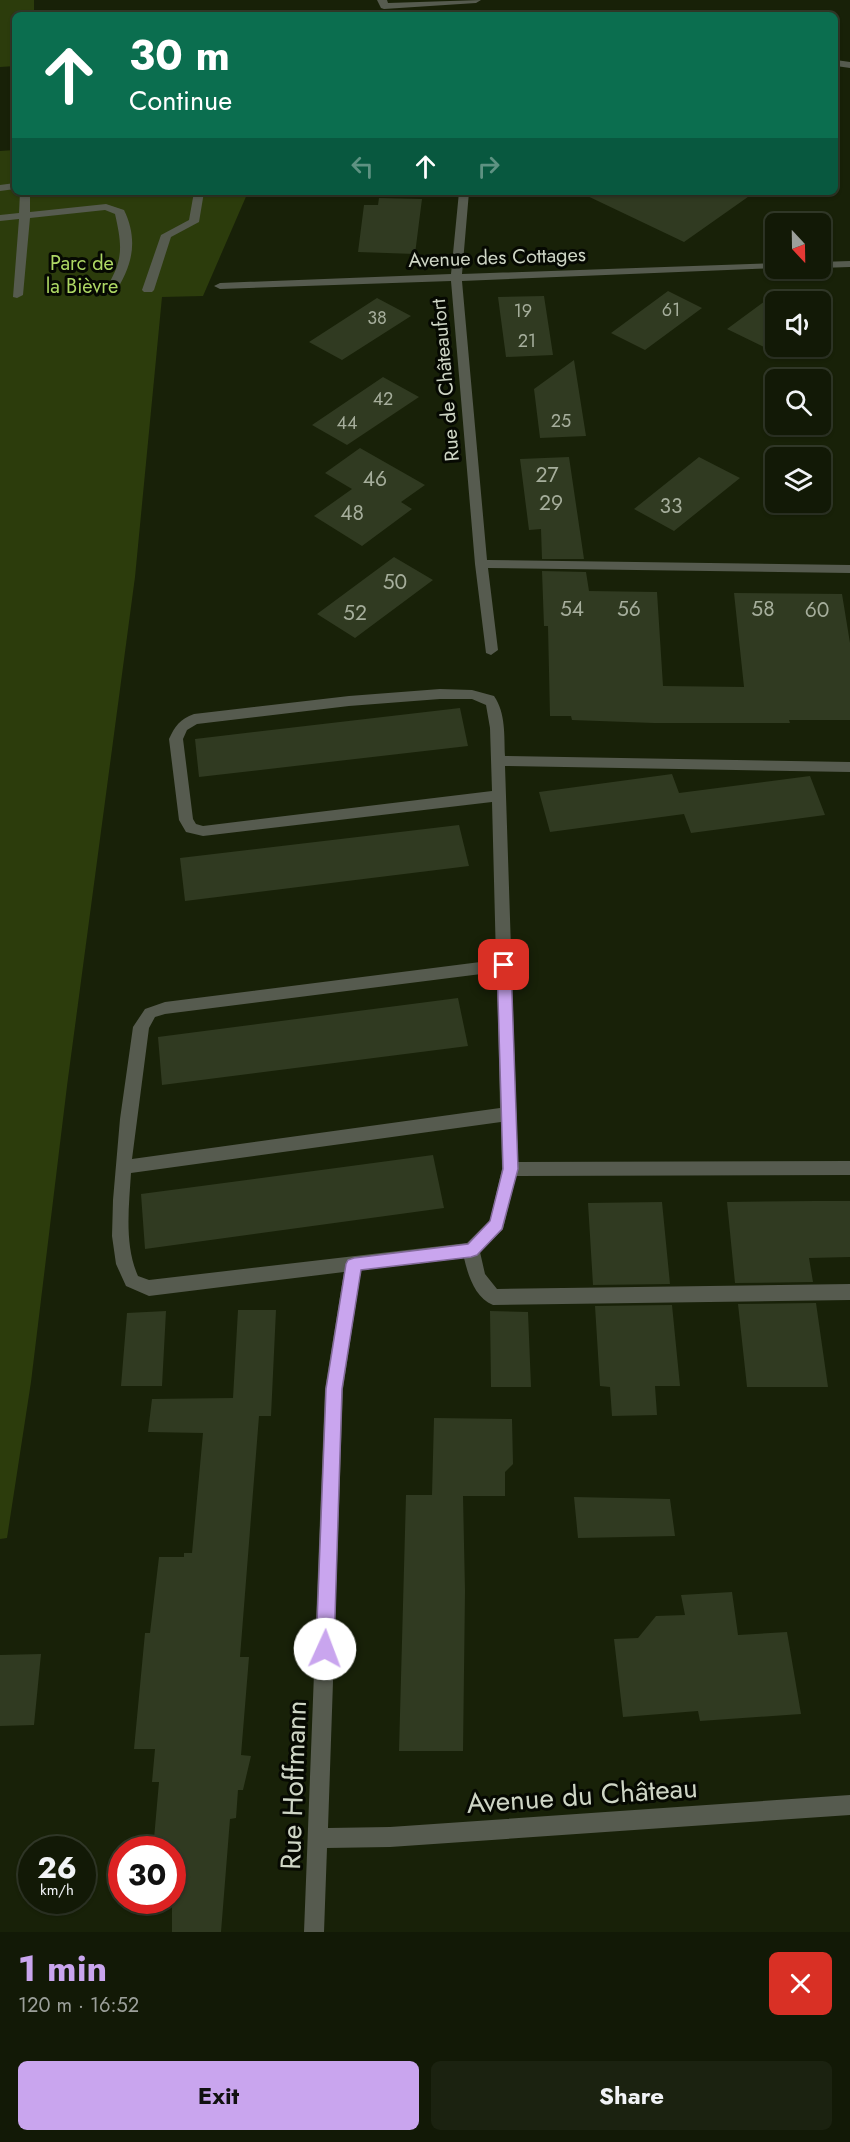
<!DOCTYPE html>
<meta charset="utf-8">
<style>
body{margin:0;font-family:Jost,sans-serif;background:#1b2210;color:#f1f3f6;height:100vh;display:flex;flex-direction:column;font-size:22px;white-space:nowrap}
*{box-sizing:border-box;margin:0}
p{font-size:20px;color:#9ca09b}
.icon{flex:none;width:33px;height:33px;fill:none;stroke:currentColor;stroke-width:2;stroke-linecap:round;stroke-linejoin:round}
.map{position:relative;height:1932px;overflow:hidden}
.panel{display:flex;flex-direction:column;background:#121906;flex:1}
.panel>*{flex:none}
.guide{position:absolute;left:12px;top:12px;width:826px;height:183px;border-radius:9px;box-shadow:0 2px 4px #0004,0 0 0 2px #313828;background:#0b6e4f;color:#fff;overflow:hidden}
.needle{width:39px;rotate:158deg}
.tools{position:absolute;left:765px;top:213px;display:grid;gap:12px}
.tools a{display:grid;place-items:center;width:66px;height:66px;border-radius:9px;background:#121906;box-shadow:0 2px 4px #0004,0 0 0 2px #313828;font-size:30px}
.speed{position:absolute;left:18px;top:1836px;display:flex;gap:12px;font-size:30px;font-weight:700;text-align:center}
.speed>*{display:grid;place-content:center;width:78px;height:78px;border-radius:50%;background:#121906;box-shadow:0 2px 4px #0004,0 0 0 2px #313828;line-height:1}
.speed small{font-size:15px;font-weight:400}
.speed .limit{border:9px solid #d22;background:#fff;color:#111}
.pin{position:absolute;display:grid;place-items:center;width:51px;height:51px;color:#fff;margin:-26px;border-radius:12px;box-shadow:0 3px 9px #0006}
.me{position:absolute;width:66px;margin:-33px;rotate:2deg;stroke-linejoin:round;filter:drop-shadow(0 0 4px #0008)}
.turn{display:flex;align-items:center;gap:21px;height:126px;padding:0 18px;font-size:27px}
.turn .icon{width:78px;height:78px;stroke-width:2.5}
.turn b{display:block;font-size:42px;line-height:51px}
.lanes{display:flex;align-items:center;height:57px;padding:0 18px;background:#0003;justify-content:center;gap:30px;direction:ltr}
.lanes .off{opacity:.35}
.round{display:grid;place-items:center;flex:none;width:63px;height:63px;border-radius:9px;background:#1b2210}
.head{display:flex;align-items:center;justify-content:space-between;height:102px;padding:0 18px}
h1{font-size:36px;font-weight:700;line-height:45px;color:#c9a5ee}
.cta{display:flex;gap:12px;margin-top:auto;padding:12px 18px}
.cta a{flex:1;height:69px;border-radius:9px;background:#c9a5ee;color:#111;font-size:24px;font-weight:700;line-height:69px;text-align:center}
.cta a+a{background:#1b2210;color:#f1f3f6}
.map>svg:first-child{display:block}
.green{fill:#2c3c0c}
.building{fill:#303a21}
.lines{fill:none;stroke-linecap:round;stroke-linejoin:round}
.lane{fill:#565b4f;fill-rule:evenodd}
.street{fill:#565b4f;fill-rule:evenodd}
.route{fill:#c9a5ee;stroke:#836b9b;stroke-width:1.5}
.labels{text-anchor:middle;stroke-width:6;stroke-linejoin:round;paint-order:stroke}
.far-number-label{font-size:18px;fill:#a6ae9c}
.far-street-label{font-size:20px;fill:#ced5c5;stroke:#060902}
.far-park-label{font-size:20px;fill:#aed864;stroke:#060902}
.number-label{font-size:21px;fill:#a6ae9c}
.near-street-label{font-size:28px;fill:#ced5c5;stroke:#060902}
</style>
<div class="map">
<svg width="850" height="1932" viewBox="0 0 850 1932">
<rect width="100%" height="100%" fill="#182108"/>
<path class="green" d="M0,0H34V15H15V66L0,67Z
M15,150V192H248L203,296L162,297L135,577L67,1086L31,1382L7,1538L0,1539V151Z"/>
<path class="building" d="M579,192H755L684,242Z
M379,198L422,199L415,254L358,252L364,205H378Z
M668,291L702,308L645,350L611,333Z
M776,293V353L727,329Z
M544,296L553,355L506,357L498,297Z
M377,298L411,316L342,360L309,342Z
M574,360L586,436L540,438L534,389Z
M383,377L419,397L347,445L312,425Z
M360,448L425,485L401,502L412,509L362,546L314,516L352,489L325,473Z
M569,457L584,559H542L541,529L529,530L520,459Z
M699,457L740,478L674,531L634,509Z
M394,557L433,580L355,638L317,614Z
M542,571L586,572L589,591L657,592L663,686L744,687L734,593L842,594L850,643V720H789L790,723H654L572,720L571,716H550L548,626H544Z
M460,708L468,746L199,777L195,739Z
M672,774L679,793L810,776L825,815L691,833L684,814L550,832L539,792Z
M459,825L469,866L185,901L180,858Z
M458,998L468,1046L162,1085L158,1037Z
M433,1155L444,1208L145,1249L141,1194Z
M816,1201H850V1257L809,1258L813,1282L735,1283L727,1202Z
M662,1202L670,1284L593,1285L588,1203Z
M816,1303L828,1387H747L738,1304Z
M672,1305L680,1386H655L657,1415L612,1416L610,1387L600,1386L595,1306Z
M238,1310H276L271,1416H259L240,1657H249L241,1755L251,1756L243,1790H238L236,1818L230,1819L221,1932H172V1850H153L159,1782H152L155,1749H134L145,1633H150L159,1557H184V1553H192L203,1433L148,1432L152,1399L233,1398Z
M166,1311L162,1386H121L127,1313Z
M490,1311L528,1312L531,1387H491Z
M434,1418L512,1419L513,1464L505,1472V1496H463L465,1591L463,1751H399L406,1495H432Z
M574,1497L670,1499L675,1536L578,1538Z
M732,1592L738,1635L787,1632L801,1714L700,1721L698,1711L623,1717L614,1639L638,1638L656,1616L685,1615L681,1595Z
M41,1654L34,1725L0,1726V1655Z"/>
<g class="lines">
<path class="lane" d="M15,183V189L0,191V185Z
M20,192H30V212L106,204L124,210C139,241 132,267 114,294H106L104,292C123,261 123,249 115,214L105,210L30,218L23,295L17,298L13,297L19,219L0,221V215L19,213Z
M194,192H204L199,222L171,237L154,290L152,292H144L142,290L161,235L189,220Z
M440,689L472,690L494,696C506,713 504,736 505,756L850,762V772L505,766L518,1162L850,1161V1175L516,1176L503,1229L480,1252L485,1274L497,1289L850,1284V1300L493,1305C475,1298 468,1275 464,1258L361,1270L343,1389L340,1395L334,1397L328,1395L325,1389L344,1272L149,1296L126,1286L116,1264L112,1236L113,1200L120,1119L133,1027L145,1009L165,1002L496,960L492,802L203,836L186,832L179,820L169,739C175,726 180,719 194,714L349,696ZM440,699H472L486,705L490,728L492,791L203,826L196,824L193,819L183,739L187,730L197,724L349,706ZM497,972L500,1108L132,1159L149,1028L155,1017L165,1014ZM501,1122L502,1169L490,1220L467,1243L149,1280L138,1276C124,1245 129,1206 131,1173Z"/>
<path class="street" d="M377,0H387L388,3L481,0L476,3L384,9L381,8Z
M836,60L850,62V68L836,66Z
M459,192H469L462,274L776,263V268H779L462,281L487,560L850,565V573L488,568L498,650L491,655L486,653L475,564L451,281L220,289L214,286L220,283L451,274Z
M850,261V267L820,268V262Z
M334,1381L340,1383L343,1389L328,1828L390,1827L850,1795V1815L390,1847L327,1848L324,1932H304L325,1389L328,1383Z"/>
</g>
<path class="route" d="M504,960L511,965L518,1169L502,1229L477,1255L471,1257L361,1270L342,1389L334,1649L331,1655L325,1658L319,1655L316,1649L326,1389L346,1264L348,1260L354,1258L468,1244L490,1221L503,1169L497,965Z"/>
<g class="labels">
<g class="far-number-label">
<text x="671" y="316">61</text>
<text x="523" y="317">19</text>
<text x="377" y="324">38</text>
<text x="527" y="347">21</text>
<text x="383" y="405">42</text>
<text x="561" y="427">25</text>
<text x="347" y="429">44</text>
</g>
<g class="far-street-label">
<text transform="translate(497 257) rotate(-2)" y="7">Avenue des Cottages</text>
<text transform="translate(445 380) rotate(-95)" y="7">Rue de Châteaufort</text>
</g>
<g class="far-park-label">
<text x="82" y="270">Parc de<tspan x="82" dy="23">la Bièvre</tspan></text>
</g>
<g class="number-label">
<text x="547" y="482">27</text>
<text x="375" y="486">46</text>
<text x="551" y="510">29</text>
<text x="671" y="513">33</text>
<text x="352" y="520">48</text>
<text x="395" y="589">50</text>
<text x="572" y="616">54</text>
<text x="629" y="616">56</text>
<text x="763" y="616">58</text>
<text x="817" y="617">60</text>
<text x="355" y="620">52</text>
</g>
<g class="near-street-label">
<text transform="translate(293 1785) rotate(-88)" y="10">Rue Hoffmann</text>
<text transform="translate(582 1795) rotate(-4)" y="10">Avenue du Château</text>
</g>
</g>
</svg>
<div class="tools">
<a><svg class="needle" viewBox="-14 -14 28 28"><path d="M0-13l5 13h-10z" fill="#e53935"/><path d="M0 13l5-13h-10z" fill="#9ca09b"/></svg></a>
<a><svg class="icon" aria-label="sound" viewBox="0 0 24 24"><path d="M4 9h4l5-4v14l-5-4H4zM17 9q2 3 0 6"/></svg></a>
<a><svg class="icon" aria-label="search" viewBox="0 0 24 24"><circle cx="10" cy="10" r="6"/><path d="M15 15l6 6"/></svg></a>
<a><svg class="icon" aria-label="layers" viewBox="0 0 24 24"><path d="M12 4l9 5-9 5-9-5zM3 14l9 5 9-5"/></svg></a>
</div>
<div class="speed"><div>26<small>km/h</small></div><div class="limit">30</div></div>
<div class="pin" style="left:504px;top:965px;background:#d93025"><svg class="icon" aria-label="arrive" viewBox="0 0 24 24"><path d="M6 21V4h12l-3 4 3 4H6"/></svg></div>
<svg class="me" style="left:325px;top:1649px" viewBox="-20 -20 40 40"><circle r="19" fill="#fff"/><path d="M0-13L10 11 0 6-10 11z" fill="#c9a5ee"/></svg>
<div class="guide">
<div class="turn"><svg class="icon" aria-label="ahead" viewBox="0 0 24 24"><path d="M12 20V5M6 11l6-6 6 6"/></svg><div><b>30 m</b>Continue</div></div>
<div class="lanes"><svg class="icon off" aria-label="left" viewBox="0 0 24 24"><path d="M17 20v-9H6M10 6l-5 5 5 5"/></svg><svg class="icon" aria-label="ahead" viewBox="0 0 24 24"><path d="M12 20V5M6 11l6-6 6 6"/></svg><svg class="icon off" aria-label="right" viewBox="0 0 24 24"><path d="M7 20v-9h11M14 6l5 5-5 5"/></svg></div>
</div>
</div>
<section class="panel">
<div class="head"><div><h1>1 min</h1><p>120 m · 16:52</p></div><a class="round" style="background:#d93025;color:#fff"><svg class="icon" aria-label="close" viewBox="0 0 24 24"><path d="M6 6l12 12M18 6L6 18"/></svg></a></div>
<div class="cta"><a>Exit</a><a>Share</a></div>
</section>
